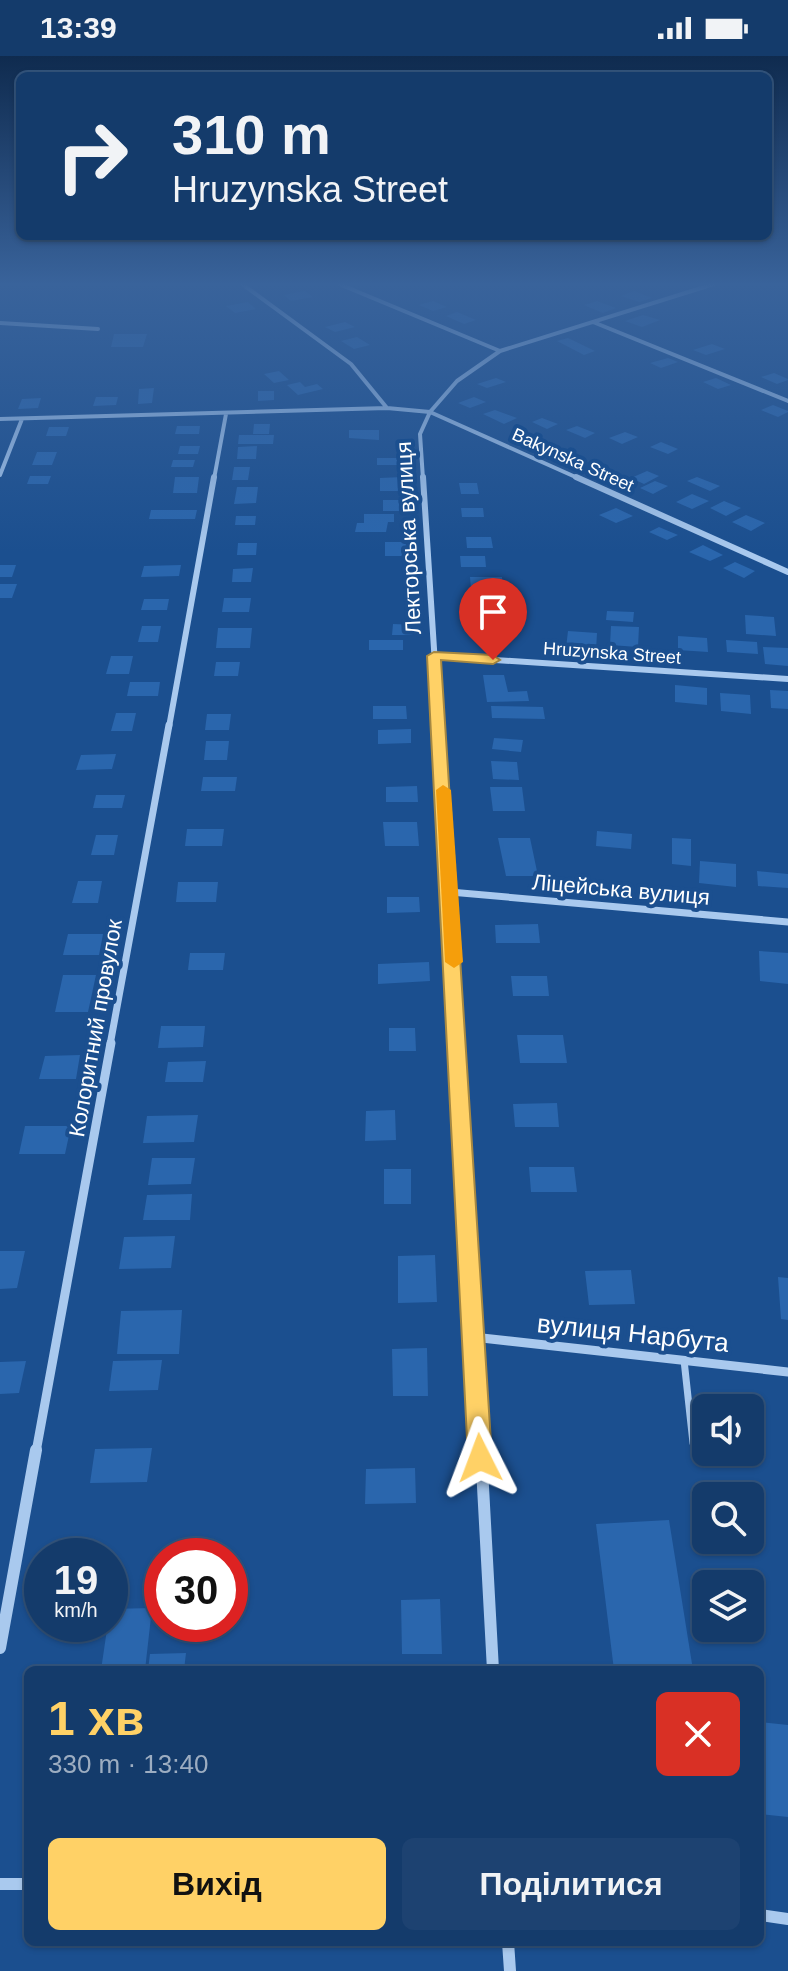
<!DOCTYPE html>
<html lang="uk">
<meta charset="utf-8">
<style>
body{margin:0;font-family:Arial,sans-serif;background:#1d4271;color:#f1f3f6;height:100vh;display:flex;flex-direction:column;font-size:30px;white-space:nowrap}
*{box-sizing:border-box;margin:0}
p{font-size:26px;color:#9dadc1}
.icon{flex:none;width:44px;height:44px;fill:none;stroke:currentColor;stroke-width:2;stroke-linecap:round;stroke-linejoin:round}
.map{position:relative;flex:1;overflow:hidden}
.panel{position:absolute;left:24px;top:1610px;width:740px;height:280px;display:flex;flex-direction:column;background:#143b6b;border-radius:12px;box-shadow:0 2px 6px #0004,0 0 0 2px #33557e}
.panel>*{flex:none}
.hud{position:absolute;left:16px;top:16px;width:756px;height:168px;border-radius:12px;box-shadow:0 2px 6px #0004,0 0 0 2px #33557e;background:#143b6b;color:#f1f3f6;overflow:hidden}
.fabs{position:absolute;left:692px;top:1338px;display:grid;gap:16px}
.fabs a{display:grid;place-items:center;width:72px;height:72px;border-radius:12px;background:#143b6b;box-shadow:0 2px 6px #0004,0 0 0 2px #33557e;font-size:40px}
.speed{position:absolute;left:24px;top:1482px;display:flex;gap:16px;font-size:40px;font-weight:700;text-align:center}
.speed>*{display:grid;place-content:center;width:104px;height:104px;border-radius:50%;background:#143b6b;box-shadow:0 2px 6px #0004,0 0 0 2px #33557e;line-height:1}
.speed small{font-size:20px;font-weight:400}
.speed .limit{border:12px solid #d22;background:#fff;color:#111}
.pin{position:absolute;display:grid;place-items:center;width:68px;height:68px;color:#fff;margin:-82px -34px;border-radius:50% 50% 50% 0;rotate:-45deg;box-shadow:0 0 8px #0007}
.pin .icon{rotate:45deg}
.me{position:absolute;width:88px;margin:-44px;rotate:357deg;stroke-linejoin:round;filter:drop-shadow(0 0 6px #0008)}
.turn{display:flex;align-items:center;gap:28px;height:168px;padding:0 24px;font-size:36px}
.turn .icon{width:104px;height:104px;stroke-width:2.5}
.turn b{display:block;font-size:56px;line-height:68px}
.round{display:grid;place-items:center;flex:none;width:84px;height:84px;border-radius:12px;background:#1d4271}
.overview{display:flex;align-items:center;justify-content:space-between;height:136px;padding:0 24px}
h1{font-size:48px;font-weight:700;line-height:60px;color:#ffd166}
.action{display:flex;gap:16px;margin-top:auto;padding:16px 24px}
.action a{flex:1;height:92px;border-radius:12px;background:#ffd166;color:#111;font-size:32px;font-weight:700;line-height:92px;text-align:center}
.action a+a{background:#1d4271;color:#f1f3f6}
.status{display:flex;justify-content:space-between;align-items:center;height:56px;padding:0 40px;background:#143b6b;direction:ltr}
.status svg{height:22px;fill:currentColor}
.map>svg:first-child{display:block}
.building{fill:#2a66ad}
.lines{fill:none;stroke-linecap:round;stroke-linejoin:round}
.lane{stroke:#a9c9ee;stroke-width:7}
.street-far4{stroke:#a9c9ee;stroke-width:4}
.street-far3{stroke:#a9c9ee;stroke-width:6}
.street-far2{stroke:#a9c9ee;stroke-width:7}
.street-far1{stroke:#a9c9ee;stroke-width:9}
.street{stroke:#a9c9ee;stroke-width:12}
.route{fill:#ffd166;stroke:#a68842;stroke-width:2}
.slow{fill:#f59e0b}
.labels{text-anchor:middle;stroke-width:8;stroke-linejoin:round;paint-order:stroke}
.far-street-label{font-size:18px;fill:#fff;stroke:#1b4f8f}
.street-label{font-size:22px;fill:#fff;stroke:#1b4f8f}
.near-street-label{font-size:26px;fill:#fff;stroke:#1b4f8f}
</style>
<div class="status"><b>13:39</b><svg viewBox="0 0 49 12"><path d="M0 12V9h3v3zM5 12V6h3v6zM10 12V3h3v9zM15 12V0h3v12zM26 1h20v11H26zM47 4h2v5h-2z"/></svg></div>
<div class="map">
<svg width="788" height="1915" viewBox="0 0 788 1915">
<rect width="100%" height="100%" fill="#1b4f8f"/>
<path class="building" d="M305,235L313,241L291,245L284,239Z
M634,235L652,242L639,246L621,240Z
M433,245L447,251L433,255L419,249Z
M597,245L616,252L603,257L584,249Z
M248,246L256,253L235,257L226,250Z
M457,256L476,264L464,268L446,260Z
M643,259L660,264L642,271L625,265Z
M345,266L355,271L335,276L325,271Z
M114,278H147L143,291H111Z
M357,281L370,289L354,293L341,285Z
M568,282L595,295L584,299L557,285Z
M712,288L725,293L706,299L693,294Z
M668,302L678,306L661,312L650,307Z
M279,315L289,324L274,327L264,318Z
M774,317L788,323V324L777,328L761,321Z
M496,322L506,326L487,332L477,328Z
M716,322L731,329L718,333L703,326Z
M300,326L305,331L317,328L323,333L298,339L287,329Z
M154,332L152,347L138,348L139,333Z
M258,335H274V344L258,345Z
M96,341H118L116,349L93,350Z
M474,341L486,346L470,352L458,347Z
M41,342L38,352L18,353L22,343Z
M773,349L788,355V356L778,361L761,354Z
M495,354L517,362L504,368L483,358Z
M542,362L558,368L547,373L532,366Z
M254,368H270L269,378H253Z
M177,370H200L199,378H175Z
M577,370L595,377L585,382L566,374Z
M49,371H69L66,380H46Z
M349,374H379V384L349,382Z
M625,376L638,381L622,388L609,382Z
M239,379H274L273,388H238Z
M661,386L678,393L668,398L650,391Z
M180,390H200L198,398H178Z
M257,390L256,403H237L238,391Z
M37,396H57L52,409H32Z
M377,402H402V409H377Z
M173,404H195L193,411H171Z
M234,411H250L248,424H232Z
M647,415L659,420L644,428L631,422Z
M30,420H51L48,428H27Z
M175,421H199L197,437H173Z
M403,421L404,435H380V422Z
M697,421L720,430L710,435L687,425Z
M655,425L668,430L653,438L640,432Z
M459,427H477L479,438H461Z
M237,431H258L256,447L234,448Z
M692,438L709,445L692,453L676,446Z
M383,444H406V455H383Z
M724,445L741,452L726,460L710,452Z
M461,452H483L484,461H462Z
M616,452L633,460L616,467L599,459Z
M151,454H197L195,463H149Z
M364,458H394V466H388L386,476H355L357,467H364Z
M746,459L765,467L751,475L732,466Z
M236,460H256L255,469H235Z
M659,471L678,479L667,484L649,476Z
M466,481H491L493,492H467Z
M385,486H406L407,500H385Z
M238,487H257L256,499H237Z
M703,489L723,499L710,505L689,496Z
M460,500H485L486,511H461Z
M735,506L755,515L744,522L723,512Z
M0,509H16L12,521H0Z
M181,509L179,520L141,521L144,510Z
M253,512L251,526H232L233,513Z
M470,521H502L503,533H471Z
M0,528H17L12,542H0Z
M465,536H490L492,547H466Z
M224,542H251L249,556H222Z
M144,543H169L167,554H141Z
M607,555L634,556L633,566L606,564Z
M745,559L774,561L776,580L746,578Z
M473,564H497L499,581H475Z
M393,568L418,569V579H392Z
M142,570H161L158,586H138Z
M611,570L639,571L638,591L610,589Z
M218,572H252L250,592H216Z
M568,575L597,577L596,594L566,592Z
M678,580L707,582L708,596L678,594Z
M369,584H403V594H369Z
M726,584L757,586L758,598L727,596Z
M763,591L788,592V610L765,608Z
M111,600H133L129,618H106Z
M216,606H240L238,620H214Z
M483,619H504L508,636L527,635L529,645L487,646Z
M130,626H160L158,640H127Z
M675,629L707,632V649L675,646Z
M770,634L788,635V653L771,652Z
M720,637L750,639L751,658L721,655Z
M373,650H406L407,663H373Z
M491,650L543,651L545,663L492,662Z
M116,657H136L132,675H111Z
M207,658H231L229,674H205Z
M411,673V687L378,688V674Z
M494,682L523,684L521,696L492,693Z
M206,685H229L227,704H204Z
M116,698L112,713L76,714L81,699Z
M491,705L517,706L519,724L493,723Z
M203,721H237L235,735H201Z
M417,730L418,746H386V731Z
M490,731H522L525,755H493Z
M96,739H125L122,752H93Z
M383,766H417L419,790H385Z
M187,773H224L222,790H185Z
M597,775L632,778L631,793L596,790Z
M96,779H118L114,799H91Z
M498,782H530L538,820H506Z
M672,782L691,783V810L672,808Z
M700,805L736,808V831L699,827Z
M757,815L788,818V832L758,830Z
M78,825H102L98,847H72Z
M178,826H218L216,846H176Z
M387,841H419L420,856L387,857Z
M538,868L540,887H496L495,869Z
M68,878H103L99,899H63Z
M759,895L788,897V928L760,925Z
M190,897H225L223,914H188Z
M429,906L430,925L378,928V908Z
M63,919H96L88,956H55Z
M511,920H547L549,940H513Z
M161,970H205L203,991L158,992Z
M389,972H415L416,995H389Z
M517,979H563L567,1007H520Z
M80,999L76,1023H39L45,1000Z
M206,1005L203,1026H165L168,1006Z
M557,1047L559,1071H515L513,1048Z
M395,1054L396,1084L365,1085L366,1055Z
M198,1059L194,1086L143,1087L147,1060Z
M25,1070H71L65,1098H19Z
M152,1102H195L191,1128L148,1129Z
M529,1111H574L577,1136H531Z
M384,1113H411V1148H384Z
M192,1138L190,1164H143L147,1139Z
M175,1180L171,1212L119,1213L124,1181Z
M0,1195H25L17,1232L0,1233Z
M435,1199L437,1246L398,1247V1200Z
M631,1214L635,1248L589,1249L585,1215Z
M778,1221L788,1222V1264L781,1263Z
M182,1254L179,1298H117L121,1255Z
M427,1292L428,1340H393L392,1293Z
M162,1304L158,1334L109,1335L113,1305Z
M26,1305L19,1337L0,1338V1306Z
M152,1392L147,1426L90,1427L95,1393Z
M415,1412L416,1447L365,1448L366,1413Z
M669,1464L693,1614H614L596,1468Z
M440,1543L442,1598H402L401,1544Z
M152,1552L145,1614H101L110,1553Z
M186,1597L184,1614H148L150,1598Z
M760,1666L788,1669V1761L760,1758Z"/>
<g class="lines">
<path class="lane" d="M684,1304L693,1387"/>
<path class="street-far4" d="M242,228L351,308L387,352L430,356L580,423
M339,228L500,295
M593,266L788,345
M0,267L98,273
M0,363L387,352
M0,419L22,363
M214,423L226,358
M423,423L420,378L430,356L457,325L500,295L714,228"/>
<path class="street-far3" d="M423,421L439,671
M576,421L788,516
M434,600L788,623
M169,671L214,421"/>
<path class="street-far2" d="M439,669L458,989
M450,836L788,866
M110,989L169,669"/>
<path class="street-far1" d="M458,987L481,1396
M473,1281L788,1316
M36,1396L111,987"/>
<path class="street" d="M481,1394L493,1614
M0,1592L36,1394
M0,1828H28
M760,1859L788,1863
M508,1886L510,1915"/>
</g>
<linearGradient id="sky" x2="0" y2="1"><stop stop-color="#0f2b4f"/><stop offset="0.46" stop-color="#39639b"/><stop offset="1" stop-color="#39639b" stop-opacity="0"/></linearGradient>
<rect width="788" height="496" fill="url(#sky)"/>
<path class="route" d="M434,596L493,599L500,604L493,608L441,604L492,1402L489,1410L480,1413L472,1410L468,1402L427,600Z"/>
<path class="slow" d="M443,729L451,734L463,906L454,912L445,906L436,734Z"/>
<g class="labels">
<g class="far-street-label">
<text transform="translate(573 404) rotate(24)" y="6">Bakynska Street</text>
<text transform="translate(612 597) rotate(4)" y="6">Hruzynska Street</text>
</g>
<g class="street-label">
<text transform="translate(408 482) rotate(-93)" y="8">Лекторська вулиця</text>
<text transform="translate(621 833) rotate(5)" y="8">Ліцейська вулиця</text>
<text transform="translate(95 972) rotate(-80)" y="8">Колоритний провулок</text>
</g>
<g class="near-street-label">
<text transform="translate(633 1277) rotate(6)" y="9">вулиця Нарбута</text>
</g>
</g>
</svg>
<div class="fabs">
<a><svg class="icon" aria-label="sound" viewBox="0 0 24 24"><path d="M4 9h4l5-4v14l-5-4H4zM17 9q2 3 0 6"/></svg></a>
<a><svg class="icon" aria-label="search" viewBox="0 0 24 24"><circle cx="10" cy="10" r="6"/><path d="M15 15l6 6"/></svg></a>
<a><svg class="icon" aria-label="layers" viewBox="0 0 24 24"><path d="M12 4l9 5-9 5-9-5zM3 14l9 5 9-5"/></svg></a>
</div>
<div class="speed"><div>19<small>km/h</small></div><div class="limit">30</div></div>
<div class="pin" style="left:493px;top:604px;background:#d93025"><svg class="icon" aria-label="arrive" viewBox="0 0 24 24"><path d="M6 21V4h12l-3 4 3 4H6"/></svg></div>
<svg class="me" style="left:480px;top:1402px" viewBox="-20 -20 40 40"><path d="M0-17L14 15 0 8-14 15z" fill="#ffd166" stroke="#fff" stroke-width="4"/></svg>
<div class="hud">
<div class="turn"><svg class="icon" aria-label="right" viewBox="0 0 24 24"><path d="M7 20v-9h11M14 6l5 5-5 5"/></svg><div><b>310 m</b>Hruzynska Street</div></div>
</div>
<section class="panel">
<div class="overview"><div><h1>1 хв</h1><p>330 m · 13:40</p></div><a class="round" style="background:#d93025;color:#fff"><svg class="icon" aria-label="close" viewBox="0 0 24 24"><path d="M6 6l12 12M18 6L6 18"/></svg></a></div>
<div class="action"><a>Вихід</a><a>Поділитися</a></div>
</section>
</div>
